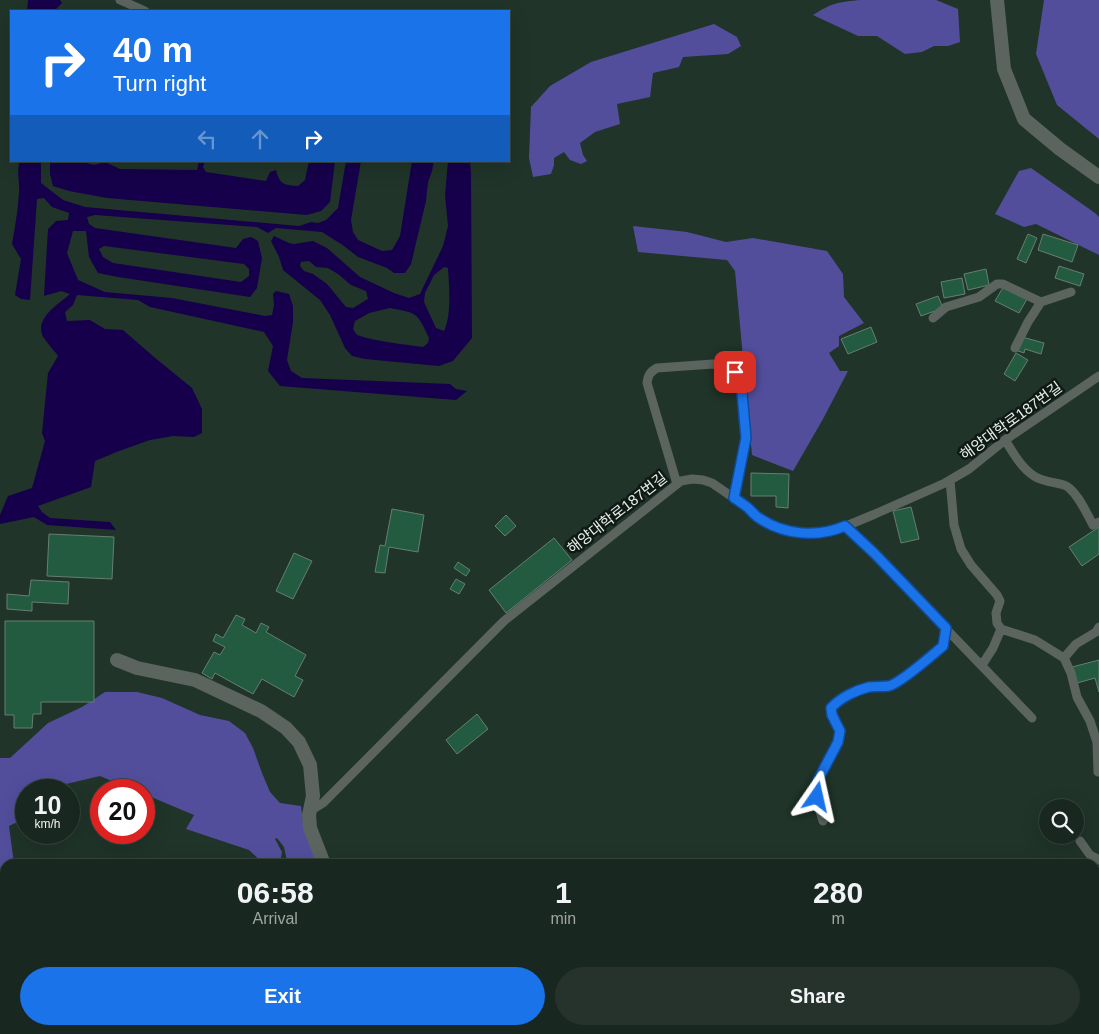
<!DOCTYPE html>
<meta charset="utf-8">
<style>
body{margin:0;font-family:Helvetica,"Noto Sans KR",sans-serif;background:#25332c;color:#f1f3f6;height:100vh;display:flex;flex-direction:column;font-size:19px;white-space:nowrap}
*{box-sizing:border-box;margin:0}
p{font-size:16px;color:#9fa5a4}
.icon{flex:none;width:28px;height:28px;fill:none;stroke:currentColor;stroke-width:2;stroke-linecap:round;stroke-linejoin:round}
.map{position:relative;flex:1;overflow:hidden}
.panel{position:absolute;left:0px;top:859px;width:1100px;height:176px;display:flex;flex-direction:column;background:#18271f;border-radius:15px 15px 0 0;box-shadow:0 5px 20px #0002,0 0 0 1px #36443d}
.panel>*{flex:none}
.hud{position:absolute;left:10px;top:10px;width:500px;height:152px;border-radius:0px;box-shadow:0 5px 20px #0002,0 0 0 1px #36443d;background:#1a73e8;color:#fff;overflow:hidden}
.tools{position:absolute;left:1039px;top:799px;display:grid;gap:10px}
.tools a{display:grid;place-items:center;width:45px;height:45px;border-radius:50%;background:#18271f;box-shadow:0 5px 20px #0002,0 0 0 1px #36443d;font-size:25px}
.speed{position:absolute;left:15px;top:779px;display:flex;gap:10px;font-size:25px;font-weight:700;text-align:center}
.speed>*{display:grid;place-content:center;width:65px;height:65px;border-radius:50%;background:#18271f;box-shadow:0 5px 20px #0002,0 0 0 1px #36443d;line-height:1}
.speed small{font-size:12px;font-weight:400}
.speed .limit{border:8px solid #d22;background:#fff;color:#111}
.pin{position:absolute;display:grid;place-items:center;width:42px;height:42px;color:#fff;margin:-21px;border-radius:10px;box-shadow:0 2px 8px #0006}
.me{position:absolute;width:55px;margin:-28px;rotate:11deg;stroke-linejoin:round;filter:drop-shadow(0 0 4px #0008)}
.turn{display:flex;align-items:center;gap:18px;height:105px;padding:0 20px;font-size:22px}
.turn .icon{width:65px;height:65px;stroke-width:2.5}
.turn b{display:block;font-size:35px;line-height:42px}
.lanes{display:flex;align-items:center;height:48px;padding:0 20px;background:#0003;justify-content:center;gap:25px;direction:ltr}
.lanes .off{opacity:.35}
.eta{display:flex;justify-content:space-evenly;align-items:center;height:85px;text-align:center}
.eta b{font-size:30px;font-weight:800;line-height:35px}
.cta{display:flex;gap:10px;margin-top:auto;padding:10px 20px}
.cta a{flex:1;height:58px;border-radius:30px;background:#1a73e8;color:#fff;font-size:20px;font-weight:800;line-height:58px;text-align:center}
.cta a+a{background:#25332c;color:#f1f3f6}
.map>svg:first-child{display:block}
.forest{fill:#534e9c}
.water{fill:#16004b;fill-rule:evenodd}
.building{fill:#235b41;stroke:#677e71}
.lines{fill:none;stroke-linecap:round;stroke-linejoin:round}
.service{stroke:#5b645f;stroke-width:9}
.minor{stroke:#5b645f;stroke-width:14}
.tertiary{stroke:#5b645f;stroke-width:14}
.route-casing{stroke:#114b97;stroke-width:12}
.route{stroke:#1a73e8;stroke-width:9}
.labels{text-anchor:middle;stroke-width:5;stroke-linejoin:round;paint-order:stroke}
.street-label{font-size:15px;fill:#e5f2ea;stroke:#101915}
</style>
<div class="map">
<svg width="1099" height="1034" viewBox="0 0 1099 1034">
<rect width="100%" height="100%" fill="#203429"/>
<path class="forest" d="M861,0H936L958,9L960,42L948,46H934L922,52L905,54L877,36H858L813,15C832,3 838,2 861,0Z
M1044,0H1099V139L1057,105L1036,54Z
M714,24L737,37L741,46L728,54L683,57L679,67L653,73L650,97L617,104L620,124L595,132L580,143L583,155L587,161L581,164L570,160L564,152L554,158V165L551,174L533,177L529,158L531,107L550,86L591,62Z
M1031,168L1095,213L1099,217V255L1036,224L1024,227L995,214L1019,171Z
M633,226L687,232L726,242L753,238L827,251L843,274L844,297L864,323L839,336V346L829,353L840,371H848L823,419L793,471L752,455L735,271L727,260L638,252Z
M105,692H137L162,698L200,715L229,721L245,733L253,748L262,773L270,792L280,803L301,806L303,822L318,864H296L287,861L284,847L277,838L275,839L282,852L280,864H264L249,850L186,829L194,815L144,794V790H133L100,776L62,785V790H26V818L9,826L14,864H5V879L0,867V758H10L48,723L82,707Z
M0,909L5,914V941L0,935Z
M1099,1014V1034H1016L1033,1030H1095V1015Z"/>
<path class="water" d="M28,0H60L62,3L54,11H27Z
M20,161H41V183L63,200L85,207L299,226L311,222L318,223L326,220L338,208L346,161H361L351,220L353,232L358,240L382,251L392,250L400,236L412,161H434L432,171L428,182L426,201L411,264L405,273H394L387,268L358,257L344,246L322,232L276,228L268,233L257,227L95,215L87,217L89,224L95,228L236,248L243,239L251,237L258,241L262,258L257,288L250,297L118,277L98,273L89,257L86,231H73L67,253L78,280L105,292L172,298L265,316L272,315L274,305L273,294L276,291L289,294L293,306V322L287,360L291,371L302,378L450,384L456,389L467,391L456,400L280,386L268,371L273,346L264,332L150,307L138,300L77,295L73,305L65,312L67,321L90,320L105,329L123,330L154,357L192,388L202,409V433L194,437L173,436L150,440L119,451L95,461L91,487L38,506L42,512L50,518L110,522L116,530L47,525L34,517L0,524V515L8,496L32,488L45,441L42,433L48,373L58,356C55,351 43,339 42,334C36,317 60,303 70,294L61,291L44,296L48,229L56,221L68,220L69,213L52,207L44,198L37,199L30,300L21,299L15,295L21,259L12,244C15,227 18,210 19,193C20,182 16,171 20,161ZM104,246L244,264L249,269V276L241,282L113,263L103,257L99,249Z
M50,161H79L94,165L105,162L120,169L197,170L199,161H205L203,167L206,172L266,181L270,172L276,170C280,185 284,185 298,186L305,180L309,161H335L330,202L321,211L307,215L107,198L69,191L53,186L50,174Z
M448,161H470L471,174L472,338L453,361L439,366L365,359L352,356L345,348L330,315L320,300L283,270L279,257L271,241L274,236L289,243L294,244L313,241L327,248L360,277L394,293L409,298L420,294L443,246L448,226L445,195ZM309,261L316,267L328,268L338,274L351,285L366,291L368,299L353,308L346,307L327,284L313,274L304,271L300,266L301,262ZM444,267L448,268C449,287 452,314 444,331L436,328L424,302L425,293L434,275ZM390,308C417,313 417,312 429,338L428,343L423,347C401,344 379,342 357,335L353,329L355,321L369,313Z
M0,966L5,972V1030H55L57,1034H0Z"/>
<path class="building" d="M1028,234L1037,238L1026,263L1017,259Z
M1043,234L1078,245L1072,262L1038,250Z
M1059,266L1084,274L1080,286L1055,278Z
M986,269L989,285L968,290L964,274Z
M962,278L965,294L944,298L941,282Z
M1004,286L1027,299L1019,313L995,301Z
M938,296L943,308L921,316L916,304Z
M871,327L877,342L848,354L841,339Z
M1022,337L1044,343L1041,354L1025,349L1024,353L1018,351Z
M1016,353L1028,360L1015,381L1004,374Z
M751,473L789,474L788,508L776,507V496H751Z
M911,507L919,539L901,543L893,511Z
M392,509L424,515L418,552L389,547L385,573L375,572L380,545L385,546Z
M506,515L516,526L505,536L495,526Z
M1099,527V554L1082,566L1069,547Z
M49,534L114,537L112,579L47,576Z
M554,538L572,560L506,613L489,590Z
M294,553L312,561L293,599L276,591Z
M458,562L470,570L466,576L454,568Z
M456,579L465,584L459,594L450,589Z
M31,580L69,582L68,604L32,602V611L7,609V594L29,596Z
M236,615L245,619L242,625L256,633L261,623L269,627L266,632L306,655L295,676L303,680L294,697L262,679L253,694L215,673L212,679L202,673L214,652L220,655L225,647L213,641L216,634L223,638Z
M5,621H94V702H41V714H33L32,728H14V715H5Z
M1099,660V692L1095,678L1077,683L1072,667Z
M477,714L488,729L457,754L446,740Z"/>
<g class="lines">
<path class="service" d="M120,0L145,11
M933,318L946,307L979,297L997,284H1003L1041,302L1071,292
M1015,348L1028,322L1041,302
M1005,440C1013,452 1021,468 1034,476C1043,482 1054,482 1064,485C1076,489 1087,514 1093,525L1099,522
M950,480L954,525L961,549L971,565L997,595L1000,601L996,613L997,623L1001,629L1035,640L1064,658L1071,673L1077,697L1090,721L1097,742L1098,772
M677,484L647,383C648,375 650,372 657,368L713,364L729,366L735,372L741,382L746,438L734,498
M845,526L873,553L1032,718
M1064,658L1076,644L1096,632L1099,627
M982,665L993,648L1001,629
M310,811L323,803L504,621L681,481L692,479L703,480L712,483L747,507L758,517L770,524L787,530L798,533H817L839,529L875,514L945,483L969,469L1005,440L1099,376
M823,821C819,809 814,792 819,779C824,763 839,751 839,733C839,725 833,716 831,707C840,698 856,690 869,687C875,686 882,687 889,685C902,682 931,656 943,646L946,628
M1080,841L1090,855L1099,860
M269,1030L270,1034
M493,1034L494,1030
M907,1034L916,1030"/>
<path class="minor" d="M117,660L137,668L195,680L261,711L286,728L299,742L310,765L313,796L309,815L310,828L324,864
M330,1030L332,1034"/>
<path class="tertiary" d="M997,0L1004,69L1024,119L1060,149L1099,177
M1095,987L1099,986
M935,1034L944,1030"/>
</g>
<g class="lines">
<g class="route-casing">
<path id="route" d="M735,372L741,382L746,438L734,498C739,501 743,504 747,507C751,510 754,515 759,518C784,535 817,538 845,526L874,553L946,628L943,646C931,656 902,682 889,686C882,687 875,686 869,687C856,690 840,698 831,708L832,715L840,731L838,742L818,780L817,797"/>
</g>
<use href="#route" class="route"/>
</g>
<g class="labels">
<g class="street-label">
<text transform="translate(1011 421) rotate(-36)" y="5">해양대학로187번길</text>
<text transform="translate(617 513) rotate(-38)" y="5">해양대학로187번길</text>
</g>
</g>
</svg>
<div class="tools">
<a><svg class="icon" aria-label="search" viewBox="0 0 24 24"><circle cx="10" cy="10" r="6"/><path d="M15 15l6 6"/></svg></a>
</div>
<div class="speed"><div>10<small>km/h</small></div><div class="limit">20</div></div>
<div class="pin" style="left:735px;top:372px;background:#d93025"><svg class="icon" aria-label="arrive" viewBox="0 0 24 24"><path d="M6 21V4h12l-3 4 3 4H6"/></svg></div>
<svg class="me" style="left:817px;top:797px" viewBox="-20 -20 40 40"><path d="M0-17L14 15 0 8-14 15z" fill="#1a73e8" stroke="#fff" stroke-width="4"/></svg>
<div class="hud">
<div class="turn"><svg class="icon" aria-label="right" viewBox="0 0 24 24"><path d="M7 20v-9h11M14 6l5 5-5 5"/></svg><div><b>40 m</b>Turn right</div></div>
<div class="lanes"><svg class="icon off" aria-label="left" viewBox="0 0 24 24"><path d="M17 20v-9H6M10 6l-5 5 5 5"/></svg><svg class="icon off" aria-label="ahead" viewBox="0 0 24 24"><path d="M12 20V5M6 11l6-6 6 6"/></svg><svg class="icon" aria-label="right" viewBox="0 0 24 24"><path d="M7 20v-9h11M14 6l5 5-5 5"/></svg></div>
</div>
<section class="panel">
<div class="eta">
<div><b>06:58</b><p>Arrival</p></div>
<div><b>1</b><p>min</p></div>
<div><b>280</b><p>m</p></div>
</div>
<div class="cta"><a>Exit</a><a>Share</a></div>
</section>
</div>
